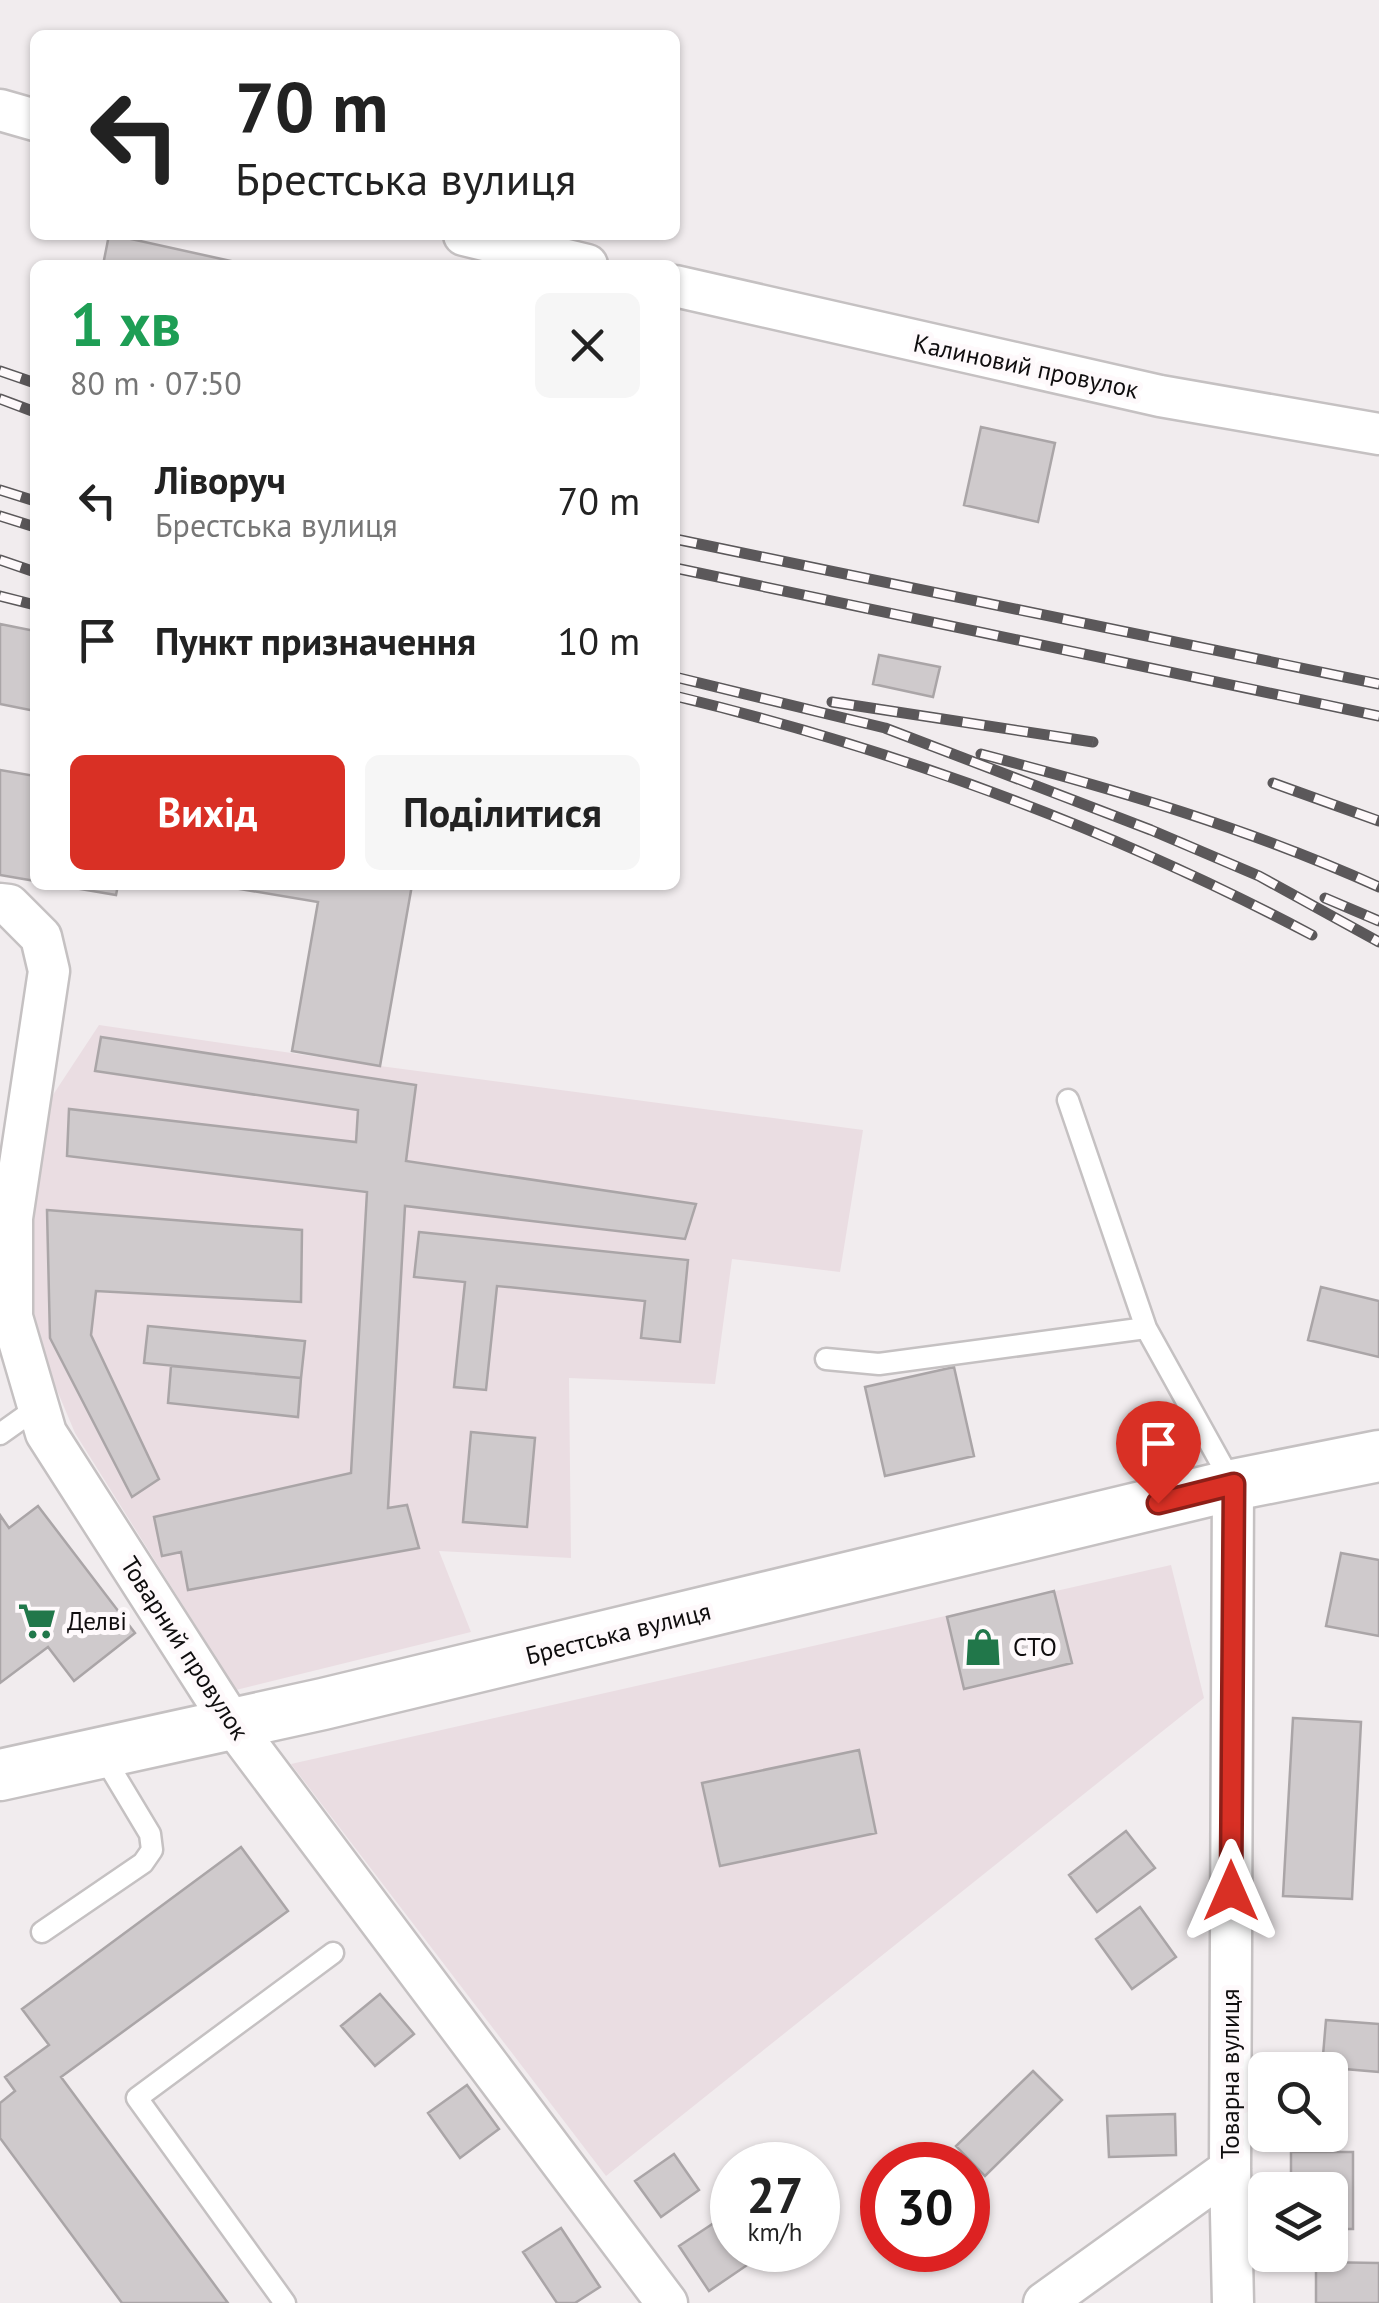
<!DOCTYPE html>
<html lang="uk">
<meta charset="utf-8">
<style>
body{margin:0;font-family:"PT Sans",sans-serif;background:#f6f6f6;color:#222;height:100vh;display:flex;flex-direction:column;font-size:38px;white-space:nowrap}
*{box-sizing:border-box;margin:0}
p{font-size:32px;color:#767676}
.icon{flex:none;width:55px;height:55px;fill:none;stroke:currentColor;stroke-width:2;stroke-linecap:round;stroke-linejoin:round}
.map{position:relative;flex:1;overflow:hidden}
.panel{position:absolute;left:30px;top:260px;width:650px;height:630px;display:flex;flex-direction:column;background:#fff;border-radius:15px;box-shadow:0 2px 8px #0004}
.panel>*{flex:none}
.banner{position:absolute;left:30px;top:30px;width:650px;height:210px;border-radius:15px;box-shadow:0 2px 8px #0004;background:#fff;color:#222;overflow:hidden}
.fabs{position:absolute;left:1248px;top:2052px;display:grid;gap:20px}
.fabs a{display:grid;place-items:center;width:100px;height:100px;border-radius:15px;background:#fff;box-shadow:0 2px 8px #0004;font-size:50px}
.speed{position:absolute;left:710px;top:2142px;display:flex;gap:20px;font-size:50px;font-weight:700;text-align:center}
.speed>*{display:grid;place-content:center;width:130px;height:130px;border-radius:50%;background:#fff;box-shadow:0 2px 8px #0004;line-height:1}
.speed small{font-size:25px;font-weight:400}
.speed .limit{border:15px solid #d22;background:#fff;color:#111}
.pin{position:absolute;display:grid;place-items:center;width:85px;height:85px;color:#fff;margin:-102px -42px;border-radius:50% 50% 50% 0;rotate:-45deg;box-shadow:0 0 10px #0007}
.pin .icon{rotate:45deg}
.me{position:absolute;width:110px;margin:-55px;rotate:0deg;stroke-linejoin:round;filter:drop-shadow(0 0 8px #0008)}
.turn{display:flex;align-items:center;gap:35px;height:210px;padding:0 40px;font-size:45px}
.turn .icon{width:130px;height:130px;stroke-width:2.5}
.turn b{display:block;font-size:70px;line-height:85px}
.round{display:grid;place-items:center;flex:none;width:105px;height:105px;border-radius:15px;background:#f6f6f6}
.head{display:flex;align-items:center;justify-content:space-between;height:170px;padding:0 40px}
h1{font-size:60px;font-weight:700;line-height:75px;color:#1e9e55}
.cta{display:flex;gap:20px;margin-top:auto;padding:20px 40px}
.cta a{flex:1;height:115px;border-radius:15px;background:#d93025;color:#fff;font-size:40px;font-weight:700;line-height:115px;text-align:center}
.cta a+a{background:#f6f6f6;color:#222}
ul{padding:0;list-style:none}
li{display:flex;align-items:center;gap:30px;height:140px;padding:0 40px}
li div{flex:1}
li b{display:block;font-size:38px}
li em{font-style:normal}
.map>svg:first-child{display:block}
.built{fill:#eadde2}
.building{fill:#cfcacc;stroke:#aaa5a7;stroke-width:2.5}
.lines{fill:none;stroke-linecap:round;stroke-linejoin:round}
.service-casing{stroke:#c5c1c2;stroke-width:25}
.minor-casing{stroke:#c5c1c2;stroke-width:45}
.tertiary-casing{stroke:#c5c1c2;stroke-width:55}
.service{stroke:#fff;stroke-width:20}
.minor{stroke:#fff;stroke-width:40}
.tertiary{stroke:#fff;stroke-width:50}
.rail-casing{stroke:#5b585a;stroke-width:11}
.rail{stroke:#fef9fb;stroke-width:8;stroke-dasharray:22;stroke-linecap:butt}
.route-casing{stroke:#8d1f18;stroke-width:25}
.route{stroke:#d93025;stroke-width:18}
.labels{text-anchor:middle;stroke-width:10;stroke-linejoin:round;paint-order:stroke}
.street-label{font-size:25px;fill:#0f0d0e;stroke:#fef9fb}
.poi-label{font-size:25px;fill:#0f0d0e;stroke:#fef9fb;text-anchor:start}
</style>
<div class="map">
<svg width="1379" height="2303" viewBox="0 0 1379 2303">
<rect width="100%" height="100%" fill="#f1ecee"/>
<path class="built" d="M99,1025L380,1066L863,1130L840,1272L732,1259L715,1384L569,1378L571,1558L439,1551L471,1632L236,1690L75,1433L35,1338L31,1220L47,1104Z
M1171,1565L1204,1698L606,2176L291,1764Z"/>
<path class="building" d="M109,235H113L249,265H103Z
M981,427L1055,443L1038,522L964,505Z
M0,624L35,631V711L0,704Z
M879,655L940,667L933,697L873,684Z
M0,770L35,776V881L0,875Z
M57,885H118L116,895Z
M216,885H412L380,1066L292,1051L318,902Z
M101,1037L416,1085L406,1161L696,1204L685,1239L405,1206L388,1508L407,1505L419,1548L188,1590L181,1552L162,1556L154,1517L351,1473L367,1192L67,1156L69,1109L356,1142L358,1110L95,1071Z
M47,1210L302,1230L301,1302L96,1291L91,1335L159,1479L132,1497L50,1338Z
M419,1232L688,1260L680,1342L641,1338L645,1301L497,1286L486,1390L454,1387L465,1282L414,1277Z
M1321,1287L1379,1301V1357L1308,1340Z
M148,1326L305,1341L301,1378L144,1363Z
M171,1366L301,1378L298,1417L168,1403Z
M954,1367L974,1456L885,1476L865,1387Z
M471,1432L535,1438L527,1527L463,1522Z
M38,1506L135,1633L74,1681L48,1647L0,1683V1515L9,1528Z
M1341,1553L1379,1560V1636L1326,1626Z
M1054,1591L1072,1663L964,1689L947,1617Z
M1293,1718L1361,1722L1352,1899L1283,1896Z
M859,1750L876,1833L720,1866L702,1783Z
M1126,1831L1155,1868L1097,1912L1069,1875Z
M241,1847L288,1911L61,2077L228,2303H122L0,2138V2103L15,2091L5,2077L49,2045L22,2009Z
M1140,1907L1176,1957L1132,1989L1096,1939Z
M380,1994L414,2034L375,2066L341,2026Z
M1326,2020L1379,2024V2072L1322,2067Z
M1033,2071L1062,2100L985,2176L956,2146Z
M467,2085L499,2129L460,2158L428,2113Z
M1175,2114L1176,2155L1109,2157L1107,2116Z
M1291,2152H1353V2229H1330V2190H1291Z
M674,2154L699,2190L661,2217L635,2181Z
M726,2215L732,2224V2250H750L756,2259L709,2291L679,2246Z
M561,2228L600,2287L575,2303H557L523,2252Z
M1316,2262L1379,2263V2303H1316Z"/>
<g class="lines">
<g class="service-casing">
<path id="service" d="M1068,1100L1146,1328L1232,1483
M826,1359L879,1364L1146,1328
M0,1434L38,1407
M42,1932L143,1863L152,1850L150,1834L102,1754
M285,2303L137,2098L333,1953"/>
</g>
<g class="minor-casing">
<path id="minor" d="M0,110L35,120
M464,235L587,265
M675,286L1160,396L1379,434
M0,904L9,905L41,937L49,971L12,1218V1317L46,1433L233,1725L667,2303
M1044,2303L1230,2169
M1233,2303L1230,2169L1233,1485"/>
</g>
<g class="tertiary-casing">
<path id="tertiary" d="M0,1775L323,1704L1233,1485L1379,1456"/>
</g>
<use href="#service" class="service"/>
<use href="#minor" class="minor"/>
<use href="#tertiary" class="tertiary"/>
<g class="rail-casing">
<path id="rail" d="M0,371L35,383
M0,399L35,412
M0,490L35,501
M0,516L35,527
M675,539L1379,684
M0,560L35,572
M675,568L1379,716
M0,596L35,605
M675,677L885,728L1151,830L1259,876L1379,942
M675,696C895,749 1112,829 1312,935
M832,702L1093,742
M981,754C1117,790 1251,829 1379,887
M1273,783L1379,821
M1325,898L1379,921"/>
</g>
<use href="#rail" class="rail"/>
</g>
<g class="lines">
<g class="route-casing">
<path id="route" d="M1158,1503L1234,1484L1231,1891"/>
</g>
<use href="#route" class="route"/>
</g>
<defs>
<g id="supermarket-bare" transform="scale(3)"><path d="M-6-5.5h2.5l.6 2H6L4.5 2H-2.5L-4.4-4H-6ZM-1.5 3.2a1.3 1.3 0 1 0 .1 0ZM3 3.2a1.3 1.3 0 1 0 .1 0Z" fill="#21774a" stroke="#fef9fb" stroke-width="2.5" paint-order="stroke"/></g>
<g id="shop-bare" transform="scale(3)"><path d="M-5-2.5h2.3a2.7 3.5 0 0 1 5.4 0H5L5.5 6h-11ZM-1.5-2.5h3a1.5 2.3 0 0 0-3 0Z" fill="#21774a" stroke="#fef9fb" stroke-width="2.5" paint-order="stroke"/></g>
</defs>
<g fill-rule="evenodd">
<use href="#supermarket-bare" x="37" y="1621"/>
<use href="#shop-bare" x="983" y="1647"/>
</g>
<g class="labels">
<g class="street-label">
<text transform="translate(1026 366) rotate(12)" y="9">Калиновий провулок</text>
<text transform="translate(618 1633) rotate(-14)" y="9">Брестська вулиця</text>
<text transform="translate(185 1648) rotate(57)" y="9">Товарний провулок</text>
<text transform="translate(1230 2074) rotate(-90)" y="9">Товарна вулиця</text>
</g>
<g class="poi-label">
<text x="67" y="1630">Делві</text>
<text x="1013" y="1656">СТО</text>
</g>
</g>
</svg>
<div class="fabs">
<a><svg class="icon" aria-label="search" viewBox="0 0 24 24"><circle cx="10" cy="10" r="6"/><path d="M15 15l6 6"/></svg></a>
<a><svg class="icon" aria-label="layers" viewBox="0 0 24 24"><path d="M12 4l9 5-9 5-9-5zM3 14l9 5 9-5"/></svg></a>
</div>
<div class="speed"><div>27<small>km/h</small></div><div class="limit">30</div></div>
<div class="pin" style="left:1158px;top:1503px;background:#d93025"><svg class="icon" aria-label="arrive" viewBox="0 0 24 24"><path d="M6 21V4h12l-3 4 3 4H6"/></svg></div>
<svg class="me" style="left:1231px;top:1891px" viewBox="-20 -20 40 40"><path d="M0-17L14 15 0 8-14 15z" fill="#d93025" stroke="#fff" stroke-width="4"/></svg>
<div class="banner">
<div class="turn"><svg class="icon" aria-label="left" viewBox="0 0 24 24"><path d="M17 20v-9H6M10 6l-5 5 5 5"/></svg><div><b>70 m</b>Брестська вулиця</div></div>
</div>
<section class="panel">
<div class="head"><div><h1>1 хв</h1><p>80 m · 07:50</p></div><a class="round"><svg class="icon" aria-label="close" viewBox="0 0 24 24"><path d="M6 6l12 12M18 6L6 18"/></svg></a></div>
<ul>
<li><svg class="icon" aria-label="left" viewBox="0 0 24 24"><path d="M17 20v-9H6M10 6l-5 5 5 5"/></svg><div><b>Ліворуч</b><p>Брестська вулиця</p></div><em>70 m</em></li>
<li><svg class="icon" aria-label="arrive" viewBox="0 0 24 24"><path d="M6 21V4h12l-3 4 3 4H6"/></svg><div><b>Пункт призначення</b></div><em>10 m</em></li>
</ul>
<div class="cta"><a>Вихід</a><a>Поділитися</a></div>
</section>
</div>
